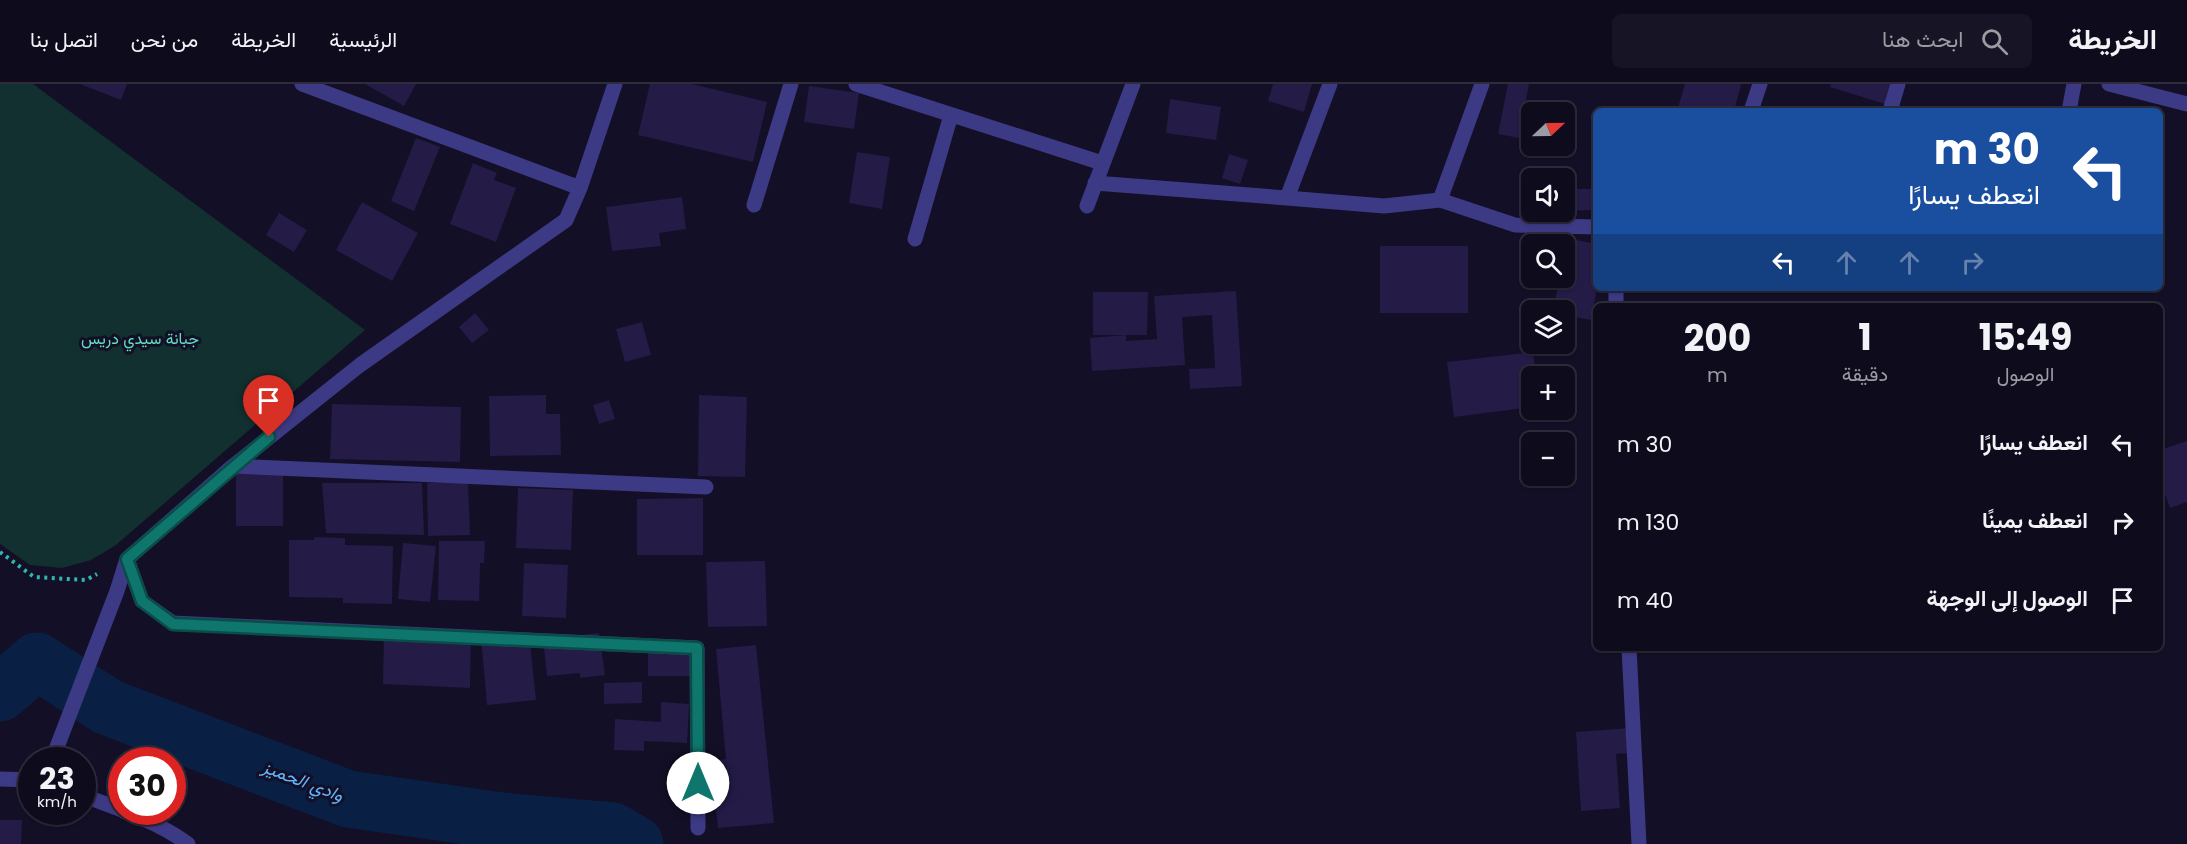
<!DOCTYPE html>
<html lang="ar">
<meta charset="utf-8">
<style>
body{margin:0;font-family:Poppins,Vazirmatn,sans-serif;background:#171425;color:#f1f3f6;direction:rtl;height:100vh;display:flex;flex-direction:column;font-size:22px;white-space:nowrap}
*{box-sizing:border-box;margin:0}
p{font-size:20px;color:#9b9ba3}
.icon{flex:none;width:33px;height:33px;fill:none;stroke:currentColor;stroke-width:2;stroke-linecap:round;stroke-linejoin:round}
.map{position:relative;flex:1;overflow:hidden;direction:ltr}
.details{position:absolute;left:1593px;top:219px;width:570px;height:348px;display:flex;flex-direction:column;background:#0e0b1c;border-radius:9px;box-shadow:0 2px 4px #0004,0 0 0 2px #2e2b3b;direction:rtl}
.details>*{flex:none}
.guide{position:absolute;left:1593px;top:24px;width:570px;height:183px;border-radius:9px;box-shadow:0 2px 4px #0004,0 0 0 2px #2e2b3b;direction:rtl;background:#1a4fa0;color:#fff;overflow:hidden}
.needle{width:39px;rotate:68deg}
.buttons{position:absolute;left:1521px;top:18px;display:grid;gap:12px}
.buttons a{display:grid;place-items:center;width:54px;height:54px;border-radius:9px;background:#0e0b1c;box-shadow:0 2px 4px #0004,0 0 0 2px #2e2b3b;font-size:30px}
.speed{position:absolute;left:18px;top:663px;display:flex;gap:12px;font-size:30px;font-weight:700;text-align:center}
.speed>*{display:grid;place-content:center;width:78px;height:78px;border-radius:50%;background:#0e0b1c;box-shadow:0 2px 4px #0004,0 0 0 2px #2e2b3b;line-height:1}
.speed small{font-size:15px;font-weight:400}
.speed .limit{border:9px solid #d22;background:#fff;color:#111}
.pin{position:absolute;display:grid;place-items:center;width:51px;height:51px;color:#fff;margin:-62px -26px;border-radius:50% 50% 50% 0;rotate:-45deg;box-shadow:0 0 6px #0007}
.pin .icon{rotate:45deg}
.me{position:absolute;width:66px;margin:-33px;rotate:0deg;stroke-linejoin:round;filter:drop-shadow(0 0 4px #0008)}
.turn{display:flex;align-items:center;gap:21px;height:126px;padding:0 24px;font-size:27px}
.turn .icon{width:78px;height:78px;stroke-width:2.5}
.turn b{display:block;font-size:42px;line-height:51px}
.lanes{display:flex;align-items:center;height:57px;padding:0 24px;background:#0003;justify-content:center;gap:30px;direction:ltr}
.lanes .off{opacity:.35}
.eta{display:flex;justify-content:space-evenly;align-items:center;height:102px;text-align:center}
.eta b{font-size:36px;font-weight:700;line-height:42px}
ul{padding:0;list-style:none}
li{display:flex;align-items:center;gap:18px;height:78px;padding:0 24px}
li div{flex:1}
li b{display:block;font-size:22px}
li em{font-style:normal}
header{display:flex;align-items:center;gap:36px;box-sizing:border-box;height:84px;padding:0 30px;background:#0e0b1c;border-bottom:2px solid #2e2b3b}
header strong{font-size:28px}
nav{display:flex;gap:33px;margin-inline-start:auto;font-size:21px}
.search{width:420px;height:54px;background:#171425;display:flex;align-items:center;gap:15px;box-sizing:border-box;padding:0 21px;border-radius:9px;color:#9b9ba3;font-size:22px}
.map>svg:first-child{display:block}
.green{fill:#12302f}
.lines{fill:none;stroke-linecap:round;stroke-linejoin:round}
.river{stroke:#0a1f44;stroke-width:57}
.building{fill:#241b47}
.path{stroke:#2fb8b0;stroke-width:4;stroke-dasharray:3 4.5;stroke-linecap:butt}
.minor{stroke:#3d3a85;stroke-width:15}
.route-casing{stroke:#0a4d48;stroke-width:15}
.route{stroke:#0f766e;stroke-width:10}
.labels{text-anchor:middle;stroke-width:6;stroke-linejoin:round;paint-order:stroke}
.park-label{font-size:16px;fill:#5fe0c0;stroke:#130f26}
.water-label{font-size:18px;font-style:italic;fill:#62b6ff;stroke:#130f26}
</style>
<header>
<strong>الخريطة</strong>
<div class="search"><svg class="icon" aria-label="search" viewBox="0 0 24 24"><circle cx="10" cy="10" r="6"/><path d="M15 15l6 6"/></svg>ابحث هنا</div>
<nav><a>الرئيسية</a><a>الخريطة</a><a>من نحن</a><a>اتصل بنا</a></nav>
</header>
<div class="map">
<svg width="2187" height="760" viewBox="0 0 2187 760">
<rect width="100%" height="100%" fill="#130f26"/>
<path class="green" d="M0,0H33L365,246L116,461L91,476L62,484L30,481L0,460Z"/>
<g class="lines">
<path class="river" d="M0,609L37,577L108,623L348,715L501,737L613,747L635,760"/>
</g>
<path class="building" d="M80,0H127L121,16Z
M365,0H416L404,22Z
M650,0H692L767,18L753,78L638,51Z
M1273,0H1312L1304,28L1268,17Z
M1508,0H1529L1519,54L1498,50Z
M1685,0H1738L1741,1L1734,27H1677Z
M1831,0H1891L1885,20L1830,3Z
M809,2L859,9L854,45L804,38Z
M1170,15L1221,23L1216,56L1166,49Z
M416,54L440,63L414,127L391,117Z
M857,68L890,73L882,125L849,119Z
M1229,70L1248,76L1240,100L1222,94Z
M473,79L497,89L494,96L516,104L496,158L450,140Z
M1564,105H1592V126L1564,127Z
M682,113L686,145L659,149L661,162L612,167L606,123Z
M362,118L418,149L392,197L336,166Z
M279,129L307,146L294,168L266,151Z
M1567,154L1596,160L1597,204L1591,236L1564,231V226H1553L1560,194H1564V169Z
M1380,162H1468V229H1380Z
M1236,207L1242,302L1190,305L1189,285L1215,284L1212,231L1182,233L1185,281L1092,287L1090,254L1126,251V257L1157,255L1154,212Z
M1093,208H1148L1147,251H1093Z
M475,229L489,246L472,259L459,243Z
M642,238L651,271L625,278L616,245Z
M1533,268L1536,292H1532V323L1454,333L1447,278Z
M546,311V330H560L561,371L490,372L489,312Z
M699,311L747,313L745,393L698,392Z
M609,316L615,335L599,340L593,321Z
M332,320L461,323L460,378L330,375Z
M2187,357V418L2170,424L2160,395V366Z
M236,390H283V442H236Z
M468,398L470,451L428,452L427,399Z
M322,399H422L424,451L326,449Z
M518,404L573,406L571,466L516,464Z
M703,414V471H637V415Z
M314,453L345,454V461L393,462L392,520L343,519V514L289,513V456H314Z
M439,457H485L484,479H480L479,517L438,516Z
M403,459L436,462L430,518L398,515Z
M765,477L767,542L708,543L706,478Z
M524,479L568,481L566,534L522,532Z
M384,546L471,547L470,604L383,600Z
M529,549L536,616L487,621L481,554Z
M599,549L605,591L580,594V589L547,592L543,555Z
M693,560V592H648V561Z
M756,561L774,739L718,744L711,677L726,675L716,565Z
M642,598V619L604,620V599Z
M661,618L689,620L687,659L644,657V667L614,666L615,635L661,638Z
M1630,644L1631,669L1616,670L1620,724L1581,727L1576,648Z
M0,736H22L21,760H0Z"/>
<g class="lines">
<path class="path" d="M0,468L34,493L86,496L97,490"/>
<path class="minor" d="M856,0L1102,79
M1330,0L1287,114L1384,122L1440,116L1515,141L1596,143
M2109,0L2187,20
M1751,27L1760,0
M1890,27L1898,0
M2069,27L2074,0
M1095,99L1287,114
M580,104L615,0
M1440,116L1482,0
M754,121L791,0
M1087,122L1133,0
M915,155L951,31
M1616,222V204
M233,382L706,403
M127,475L142,517L173,539L697,564L698,744
M1629,564L1639,760
M52,676L117,507L127,475L233,382L360,281L566,136L580,104L302,0
M0,695L32,696
M82,711L122,726
M125,728C148,736 168,745 188,760"/>
</g>
<g class="lines">
<g class="route-casing">
<path id="route" d="M269,353L127,475L142,517L173,540L697,564L698,699"/>
</g>
<use href="#route" class="route"/>
</g>
<g class="labels">
<g class="park-label">
<text x="140" y="260">جبانة سيدي دريس</text>
</g>
<g class="water-label">
<text transform="translate(303 697) rotate(21)" y="6">وادي الحميز</text>
</g>
</g>
</svg>
<div class="buttons">
<a><svg class="needle" viewBox="-14 -14 28 28"><path d="M0-13l5 13h-10z" fill="#e53935"/><path d="M0 13l5-13h-10z" fill="#9b9ba3"/></svg></a>
<a><svg class="icon" aria-label="sound" viewBox="0 0 24 24"><path d="M4 9h4l5-4v14l-5-4H4zM17 9q2 3 0 6"/></svg></a>
<a><svg class="icon" aria-label="search" viewBox="0 0 24 24"><circle cx="10" cy="10" r="6"/><path d="M15 15l6 6"/></svg></a>
<a><svg class="icon" aria-label="layers" viewBox="0 0 24 24"><path d="M12 4l9 5-9 5-9-5zM3 14l9 5 9-5"/></svg></a>
<a>+</a>
<a>−</a>
</div>
<div class="speed"><div>23<small>km/h</small></div><div class="limit">30</div></div>
<div class="pin" style="left:269px;top:353px;background:#d93025"><svg class="icon" aria-label="arrive" viewBox="0 0 24 24"><path d="M6 21V4h12l-3 4 3 4H6"/></svg></div>
<svg class="me" style="left:698px;top:699px" viewBox="-20 -20 40 40"><circle r="19" fill="#fff"/><path d="M0-13L10 11 0 6-10 11z" fill="#0f766e"/></svg>
<div class="guide">
<div class="turn"><svg class="icon" aria-label="left" viewBox="0 0 24 24"><path d="M17 20v-9H6M10 6l-5 5 5 5"/></svg><div><b>30 m</b>انعطف يسارًا</div></div>
<div class="lanes"><svg class="icon" aria-label="left" viewBox="0 0 24 24"><path d="M17 20v-9H6M10 6l-5 5 5 5"/></svg><svg class="icon off" aria-label="ahead" viewBox="0 0 24 24"><path d="M12 20V5M6 11l6-6 6 6"/></svg><svg class="icon off" aria-label="ahead" viewBox="0 0 24 24"><path d="M12 20V5M6 11l6-6 6 6"/></svg><svg class="icon off" aria-label="right" viewBox="0 0 24 24"><path d="M7 20v-9h11M14 6l5 5-5 5"/></svg></div>
</div>
<section class="details">
<div class="eta">
<div><b>15:49</b><p>الوصول</p></div>
<div><b>1</b><p>دقيقة</p></div>
<div><b>200</b><p>m</p></div>
</div>
<ul>
<li><svg class="icon" aria-label="left" viewBox="0 0 24 24"><path d="M17 20v-9H6M10 6l-5 5 5 5"/></svg><div><b>انعطف يسارًا</b></div><em>30 m</em></li>
<li><svg class="icon" aria-label="right" viewBox="0 0 24 24"><path d="M7 20v-9h11M14 6l5 5-5 5"/></svg><div><b>انعطف يمينًا</b></div><em>130 m</em></li>
<li><svg class="icon" aria-label="arrive" viewBox="0 0 24 24"><path d="M6 21V4h12l-3 4 3 4H6"/></svg><div><b>الوصول إلى الوجهة</b></div><em>40 m</em></li>
</ul>
</section>
</div>
